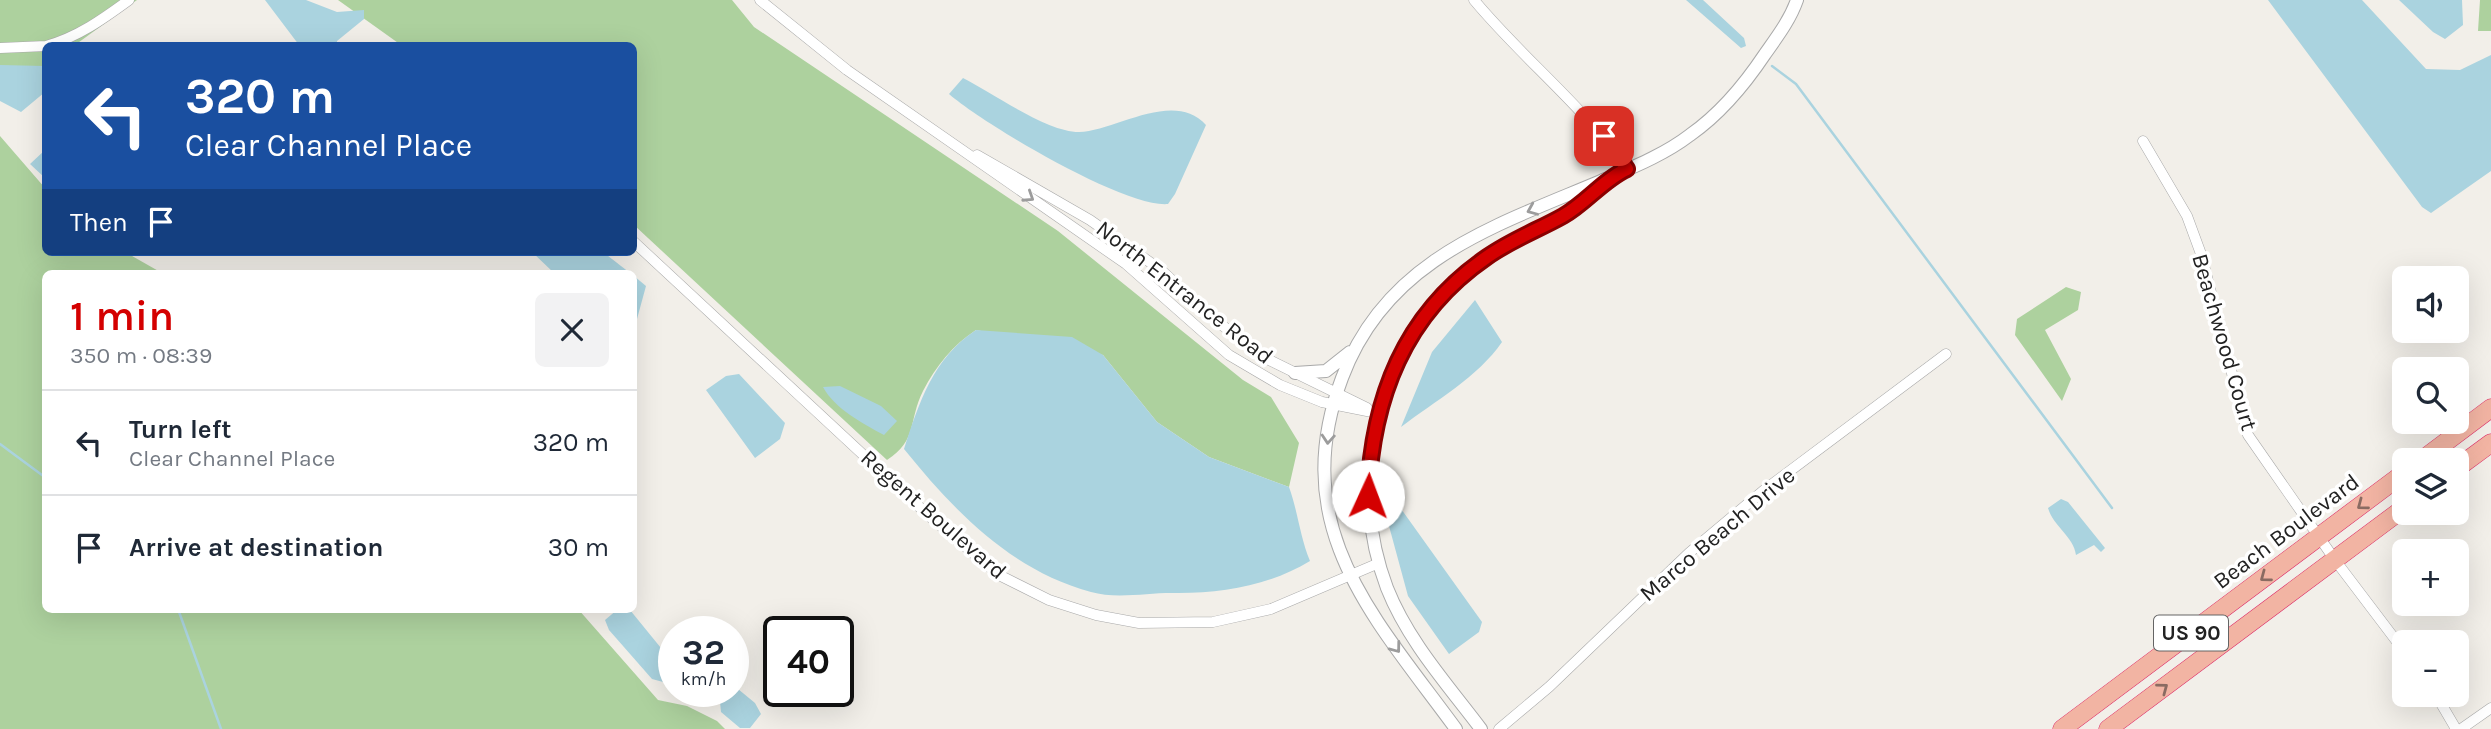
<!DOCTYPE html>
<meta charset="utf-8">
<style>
body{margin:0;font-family:Karla,sans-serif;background:#f2f2f3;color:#1f2937;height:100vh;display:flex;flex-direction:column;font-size:26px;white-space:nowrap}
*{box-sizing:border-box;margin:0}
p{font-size:23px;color:#747a83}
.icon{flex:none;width:38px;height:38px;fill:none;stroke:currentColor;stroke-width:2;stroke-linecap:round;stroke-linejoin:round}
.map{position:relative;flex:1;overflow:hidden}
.side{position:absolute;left:42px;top:270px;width:595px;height:343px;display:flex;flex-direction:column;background:#fff;border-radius:10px;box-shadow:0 7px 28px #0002}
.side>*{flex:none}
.top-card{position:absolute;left:42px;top:42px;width:595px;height:214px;border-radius:10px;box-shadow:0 7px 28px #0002;background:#1a4fa0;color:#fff;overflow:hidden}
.buttons{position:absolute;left:2392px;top:266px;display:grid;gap:14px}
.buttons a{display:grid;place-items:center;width:77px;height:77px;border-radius:10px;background:#fff;box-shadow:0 7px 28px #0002;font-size:35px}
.speed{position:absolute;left:658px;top:616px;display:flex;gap:14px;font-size:35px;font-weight:700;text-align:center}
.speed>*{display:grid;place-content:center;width:91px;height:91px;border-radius:50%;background:#fff;box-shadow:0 7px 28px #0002;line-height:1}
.speed small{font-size:18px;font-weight:400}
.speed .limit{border:4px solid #111;border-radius:10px;background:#fff;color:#111}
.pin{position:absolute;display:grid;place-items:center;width:60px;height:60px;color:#fff;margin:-30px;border-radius:14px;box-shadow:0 4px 10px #0006}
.me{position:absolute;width:77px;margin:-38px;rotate:2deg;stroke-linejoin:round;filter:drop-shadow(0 0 5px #0008)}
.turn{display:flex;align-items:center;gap:24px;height:147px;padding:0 28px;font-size:32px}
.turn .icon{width:91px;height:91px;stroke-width:2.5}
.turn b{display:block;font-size:49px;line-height:60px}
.then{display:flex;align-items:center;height:66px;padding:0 28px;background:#0003;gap:14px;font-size:26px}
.round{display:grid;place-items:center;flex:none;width:74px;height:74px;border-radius:10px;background:#f2f2f3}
.headline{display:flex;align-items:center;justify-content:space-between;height:119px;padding:0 28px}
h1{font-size:42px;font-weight:600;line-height:52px;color:#d40000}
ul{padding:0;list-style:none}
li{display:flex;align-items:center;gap:21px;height:105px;padding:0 28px;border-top:2px solid #e0e1e3}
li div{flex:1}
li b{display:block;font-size:26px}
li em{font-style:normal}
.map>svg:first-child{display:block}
.forest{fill:#add19e}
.water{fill:#aad3df}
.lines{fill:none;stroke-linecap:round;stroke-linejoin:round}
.stream{stroke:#aad3df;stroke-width:2.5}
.minor-casing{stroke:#a9a9a9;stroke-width:11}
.tertiary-casing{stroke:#a9a9a9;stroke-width:14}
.trunk-casing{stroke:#dc2a67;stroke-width:19}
.minor{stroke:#fff;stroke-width:10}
.tertiary{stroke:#fff;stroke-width:12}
.trunk{stroke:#f2b4a3;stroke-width:18}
.oneway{stroke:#9c9c9c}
.oneway2{stroke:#8a6b62}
.route-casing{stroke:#8a0000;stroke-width:18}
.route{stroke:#d40000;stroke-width:12}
.labels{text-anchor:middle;stroke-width:7;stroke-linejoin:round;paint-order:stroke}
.shield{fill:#fff;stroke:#646464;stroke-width:2}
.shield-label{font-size:21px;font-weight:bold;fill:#222}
.street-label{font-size:23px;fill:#222;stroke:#fff}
</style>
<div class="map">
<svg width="2491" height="729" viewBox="0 0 2491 729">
<rect width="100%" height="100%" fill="#f2efe9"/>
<path class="forest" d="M0,0H137L75,45L46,46L45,68L0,101Z
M338,0H732L754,27L1058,231L1243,380L1271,397L1299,443L1289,487L1209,457L1157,422L1103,355L976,330C953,345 936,366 923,391C908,421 918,440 887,460L634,225V46L401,45Z
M2480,0H2491V31H2478Z
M0,136L45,188L46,252H125L162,273H46V609H578L658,700L687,706L717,721L725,729H0Z
M2066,287L2081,292L2078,310L2045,330L2071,379L2062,401L2015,335L2017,319Z"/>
<path class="water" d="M265,0H306L337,12L364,10V19L337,41V45H299Z
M1686,0H1703L1744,38L1746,46L1741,48Z
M2268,0H2362L2426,69L2460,70L2491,55V171L2431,213L2422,207Z
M2399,0H2462L2463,25L2445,39L2433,32Z
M0,65L45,66V92L21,112L0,101Z
M963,78C993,93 1046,132 1079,132C1115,131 1174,89 1206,125L1175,194L1168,204C1125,208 985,125 949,94Z
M45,150V178L30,164Z
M532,252H603L630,273H554Z
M634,276L646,286L637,319L634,322Z
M1475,300L1502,342C1478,377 1435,401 1401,427L1432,352Z
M976,330L1072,337L1103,355L1157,422L1209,457L1289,487C1298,512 1300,537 1310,561C1269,586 1219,594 1171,593C1147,593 1115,599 1091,592C1011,570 955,512 904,449C919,403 933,358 976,330Z
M739,374L785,423L780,439L755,458L706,390L726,376Z
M840,386L881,406L897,421L884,435C862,423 835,409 823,387Z
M1394,499L1482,622L1479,632L1449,654L1408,596L1389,526Z
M2061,499L2068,502L2105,548L2101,552L2094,545L2076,555C2074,537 2053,526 2048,508Z
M618,609L630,610L674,664V685L652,679L609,630L605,620Z
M738,689L755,703L761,714L750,728H740L721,712L720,702Z"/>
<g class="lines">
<path class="stream" d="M1772,66L1796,84L2112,508
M0,444L46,478
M178,609L221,729"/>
<g class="minor-casing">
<path id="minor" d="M760,0L847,70L1126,264L1229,355L1280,385L1322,402L1377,413
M1474,0C1523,59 1584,106 1627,169
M46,46C78,37 103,19 129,0
M0,48L46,46
M2143,141L2187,216L2201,254L2248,435L2335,560L2404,651
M977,155L1090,220L1161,270L1209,315L1263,357L1367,408
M634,242L928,515L999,575L1049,600L1096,615L1139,623L1213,622L1271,609L1379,563
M2436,695L2456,729
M1499,729L1549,687L1689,553L1763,491L1946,354
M2461,729L2491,708"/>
</g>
<g class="tertiary-casing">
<path id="tertiary" d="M1295,373L1326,371L1350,352
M1456,729C1374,617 1286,528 1342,378C1386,259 1495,226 1601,181C1631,168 1664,155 1690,135C1720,114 1745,84 1765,54C1777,37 1790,20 1797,0
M1481,729C1447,684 1408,641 1387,588C1345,477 1377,347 1468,271C1496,248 1528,234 1560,218C1577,208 1591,195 1606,183"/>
</g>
<g class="trunk-casing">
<path id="trunk" d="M2422,460L2491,408
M2457,468L2491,443
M2062,729L2404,473
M2108,729L2404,508"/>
</g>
<use href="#minor" class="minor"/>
<use href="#tertiary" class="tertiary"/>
<use href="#trunk" class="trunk"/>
</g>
<defs><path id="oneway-chevron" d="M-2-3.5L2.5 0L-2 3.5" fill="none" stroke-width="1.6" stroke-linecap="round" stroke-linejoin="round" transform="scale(1.75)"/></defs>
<g class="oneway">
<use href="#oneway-chevron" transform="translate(1029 197) rotate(33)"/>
<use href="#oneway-chevron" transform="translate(1532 210) rotate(157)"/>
<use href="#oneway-chevron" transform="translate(1328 439) rotate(94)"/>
<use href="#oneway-chevron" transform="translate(1396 648) rotate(53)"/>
</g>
<g class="oneway2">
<use href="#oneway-chevron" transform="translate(2362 505) rotate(143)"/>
<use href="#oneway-chevron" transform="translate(2265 577) rotate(143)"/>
<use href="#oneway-chevron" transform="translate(2163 688) rotate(-37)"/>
</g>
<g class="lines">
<g class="route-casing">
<path id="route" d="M1368,496C1372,398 1404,314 1487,257C1511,240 1538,230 1563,216C1586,203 1603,180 1627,169L1604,136"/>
</g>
<use href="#route" class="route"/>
</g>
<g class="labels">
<rect class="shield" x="2154" y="615.5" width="74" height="35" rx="5"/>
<g class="shield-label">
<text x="2191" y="640">US 90</text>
</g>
<g class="street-label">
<text transform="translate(1185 292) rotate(38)" y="8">North Entrance Road</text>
<text transform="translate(2225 342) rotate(74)" y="8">Beachwood Court</text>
<text transform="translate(934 514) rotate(41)" y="8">Regent Boulevard</text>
<text transform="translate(2286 531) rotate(-37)" y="8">Beach Boulevard</text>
<text transform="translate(1717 534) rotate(-40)" y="8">Marco Beach Drive</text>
</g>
</g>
</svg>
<div class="buttons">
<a><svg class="icon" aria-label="sound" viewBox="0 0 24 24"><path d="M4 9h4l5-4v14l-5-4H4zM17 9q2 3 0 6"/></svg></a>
<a><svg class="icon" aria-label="search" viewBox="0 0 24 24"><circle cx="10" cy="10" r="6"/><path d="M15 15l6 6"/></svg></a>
<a><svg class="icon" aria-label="layers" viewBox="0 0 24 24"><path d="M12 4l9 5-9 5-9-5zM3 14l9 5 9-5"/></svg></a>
<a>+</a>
<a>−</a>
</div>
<div class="speed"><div>32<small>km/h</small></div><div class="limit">40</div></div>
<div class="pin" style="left:1604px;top:136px;background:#d93025"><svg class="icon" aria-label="arrive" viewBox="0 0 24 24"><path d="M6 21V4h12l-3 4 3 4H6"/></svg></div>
<svg class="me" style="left:1368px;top:496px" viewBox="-20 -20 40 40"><circle r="19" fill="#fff"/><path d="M0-13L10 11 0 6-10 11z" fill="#d40000"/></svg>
<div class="top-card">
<div class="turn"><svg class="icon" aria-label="left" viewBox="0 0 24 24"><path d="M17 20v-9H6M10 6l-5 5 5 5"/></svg><div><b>320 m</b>Clear Channel Place</div></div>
<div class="then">Then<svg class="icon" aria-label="arrive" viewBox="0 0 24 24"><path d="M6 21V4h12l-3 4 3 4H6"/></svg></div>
</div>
<section class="side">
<div class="headline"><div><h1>1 min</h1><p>350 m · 08:39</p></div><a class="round"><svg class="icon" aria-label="close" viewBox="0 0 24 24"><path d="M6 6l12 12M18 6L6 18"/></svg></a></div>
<ul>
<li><svg class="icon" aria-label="left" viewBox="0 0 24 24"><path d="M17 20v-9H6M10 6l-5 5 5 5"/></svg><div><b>Turn left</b><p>Clear Channel Place</p></div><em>320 m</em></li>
<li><svg class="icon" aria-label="arrive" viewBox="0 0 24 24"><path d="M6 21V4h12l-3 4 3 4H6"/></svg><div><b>Arrive at destination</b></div><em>30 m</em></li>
</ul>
</section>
</div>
